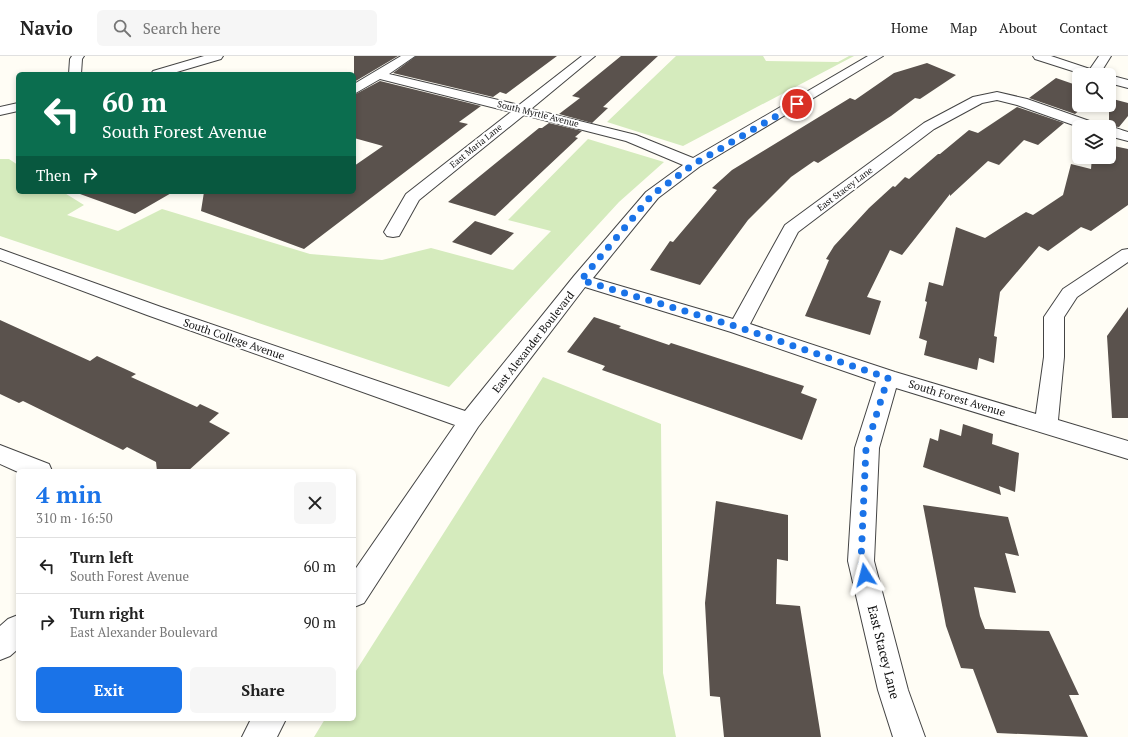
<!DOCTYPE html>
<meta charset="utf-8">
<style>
body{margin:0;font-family:"PT Serif",serif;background:#f6f6f6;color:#222;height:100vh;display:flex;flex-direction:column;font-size:15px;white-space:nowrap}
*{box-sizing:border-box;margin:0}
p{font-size:13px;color:#767676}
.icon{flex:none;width:22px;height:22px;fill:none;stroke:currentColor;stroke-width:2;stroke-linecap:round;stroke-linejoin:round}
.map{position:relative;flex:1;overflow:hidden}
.side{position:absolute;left:16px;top:413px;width:340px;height:252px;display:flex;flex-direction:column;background:#fff;border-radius:6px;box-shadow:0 2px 6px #0003}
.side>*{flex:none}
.top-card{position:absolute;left:16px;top:16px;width:340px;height:122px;border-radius:6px;box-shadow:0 2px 6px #0003;background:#0b6e4f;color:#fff;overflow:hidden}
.controls{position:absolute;left:1072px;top:12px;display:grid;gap:8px}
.controls a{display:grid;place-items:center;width:44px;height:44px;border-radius:6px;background:#fff;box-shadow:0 2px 6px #0003;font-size:20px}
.pin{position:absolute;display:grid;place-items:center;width:34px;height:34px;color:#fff;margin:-17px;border:2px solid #fff;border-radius:50%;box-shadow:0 1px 4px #0007}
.me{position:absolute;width:44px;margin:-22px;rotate:351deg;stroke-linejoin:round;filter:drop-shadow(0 0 3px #0008)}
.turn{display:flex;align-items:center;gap:14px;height:84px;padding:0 20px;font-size:18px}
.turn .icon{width:52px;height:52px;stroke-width:2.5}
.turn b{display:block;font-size:28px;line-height:34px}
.then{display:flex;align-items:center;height:38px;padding:0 20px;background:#0003;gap:8px;font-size:15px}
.round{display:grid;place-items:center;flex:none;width:42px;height:42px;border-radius:6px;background:#f6f6f6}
.summary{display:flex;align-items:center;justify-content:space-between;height:68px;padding:0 20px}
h1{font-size:24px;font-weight:800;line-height:30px;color:#1a73e8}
.action{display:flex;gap:8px;margin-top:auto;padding:8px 20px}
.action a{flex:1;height:46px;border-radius:6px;background:#1a73e8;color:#fff;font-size:16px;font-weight:800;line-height:46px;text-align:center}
.action a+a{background:#f6f6f6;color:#222}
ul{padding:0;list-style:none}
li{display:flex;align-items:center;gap:12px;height:56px;padding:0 20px;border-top:1px solid #e0e0e0}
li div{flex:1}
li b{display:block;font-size:15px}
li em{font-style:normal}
header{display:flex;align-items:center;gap:24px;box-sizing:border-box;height:56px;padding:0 20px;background:#fff;border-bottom:1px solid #e0e0e0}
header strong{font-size:19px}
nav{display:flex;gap:22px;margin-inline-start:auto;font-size:14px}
.search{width:280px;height:36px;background:#f6f6f6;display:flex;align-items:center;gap:10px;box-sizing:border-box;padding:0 14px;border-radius:6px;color:#767676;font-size:15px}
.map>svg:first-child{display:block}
.green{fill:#d5ebbd}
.building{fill:#5a524d}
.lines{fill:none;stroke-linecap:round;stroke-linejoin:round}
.street-casing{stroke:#444;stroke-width:2}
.street{fill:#fff;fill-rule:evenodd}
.route{stroke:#1a73e8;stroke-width:7;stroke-dasharray:0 12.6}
.labels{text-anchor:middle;stroke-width:4;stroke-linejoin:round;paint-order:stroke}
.far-street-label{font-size:9px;fill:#111;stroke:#fff}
.street-label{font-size:11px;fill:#111;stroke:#fff}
.near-street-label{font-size:13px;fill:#111;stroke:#fff}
</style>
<header>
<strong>Navio</strong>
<div class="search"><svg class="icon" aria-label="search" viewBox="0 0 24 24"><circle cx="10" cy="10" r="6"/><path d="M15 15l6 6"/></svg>Search here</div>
<nav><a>Home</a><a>Map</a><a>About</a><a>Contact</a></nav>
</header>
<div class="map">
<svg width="1128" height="681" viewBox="0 0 1128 681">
<rect width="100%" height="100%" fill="#fffdf5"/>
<path class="green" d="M676,0H763L766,5L838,6L849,0H854L683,90L607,66Z
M588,83L664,106L619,146L449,331L0,180V103H9L18,109V136H63L84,149L67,159L118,175L162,153L310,198L382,204L431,192L513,214L551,175L508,164Z
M543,321L661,368L663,617L676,681H314L325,663H354V618Z"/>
<path class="building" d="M354,0H398L354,26Z
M416,0H557L506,38L500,36L493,41L393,17Z
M621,0H658L603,51L608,52L592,67L559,58L580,42L572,40Z
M927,7L956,19L920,43L915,42L891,60L818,107L814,105L791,121L748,164L700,229L650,214L670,185L673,186L717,134L712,132L732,114L850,42L855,44L894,17Z
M1056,22L1079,30V49H1086L1075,58L1029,42Z
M380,25L481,50L459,66L468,68L304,193L201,155L204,136H354V110L383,90L354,82V39Z
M1109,42L1128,47V60L1119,71L1109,70Z
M1017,51L1064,67L1038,89L1024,84L999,109L988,105L950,140V138L902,199L890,194L867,241L881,245L870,279L805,260L829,204L826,203L834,190L869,152L893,130L895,131L905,121L909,123L938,98H940L969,74L978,77Z
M549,67L582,75L575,81L578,82L495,160L448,146L539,72H542Z
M1109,89L1128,93V149L1091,175L1081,171L1048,195L1039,190L1000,236L994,280L997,281L994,307L979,302L977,314L924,299L927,285L919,282L927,246L925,245L929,226L943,230L956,171L985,182L1026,156L1033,159L1063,139L1071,108L1091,113L1092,101H1109Z
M81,136H173L135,158L80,138Z
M475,165L514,177L491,199L452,186Z
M1128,251V362H1112L1107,280Z
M594,261L621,270L619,272L669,289L671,287L804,330L801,337L817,343L802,384L602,314L605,310L567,296Z
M0,264L90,305L97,300L136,318L131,321L197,351L200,348L219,357L209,366L230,377L188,415H157L156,406L127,391L123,394L23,345L19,347L0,338Z
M963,368L993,378L992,388L1019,397L1015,436L999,430L1001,439L923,411L930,382L938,385L940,373L961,380Z
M716,445L788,459V505L777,503L776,548L800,550L821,681H724L720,641L710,640L705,547Z
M923,449L1008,461L1019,500L1005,497L1016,537L974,531L980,560L985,573L1049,575L1079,639H1069L1088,681L997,677L973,613L961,612L946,570Z"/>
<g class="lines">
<g class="street-casing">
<path id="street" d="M72,0H84L82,3L81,18H69L70,3Z
M204,0H223L221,3L170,18H151L153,15Z
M401,0H415L389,18L519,49L582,0H595L531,53L636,79L693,102L868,0H883L699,111L658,142L593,222L733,263L785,169L924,67L973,41L997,36L1027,43L1098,68L1100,71H1079L1017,49L997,44L982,47L934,73L798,176L750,268L895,316L1036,358L1044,301V261L1063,233L1122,194L1128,193V206L1077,241L1064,261V301L1058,364L1128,385V403L896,332L879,392L874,505L908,634L925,681H893L878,634L848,505L855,392L876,326L731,276L585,231L478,371L364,547L354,551V515L455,369L147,259L0,204V193L161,251L465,355L574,220L646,136L683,109L626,85L524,59L419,144L399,180L393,181L387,180L384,176L406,138L511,56L380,23L354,38V28Z
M1033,0H1051L1090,13L1099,0H1111L1101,16L1103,19H1085L1035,3Z
M1109,19L1128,24V32L1109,27Z
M18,47V55L0,59V51Z
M1108,71C1115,71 1121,74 1128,76V85L1109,80Z
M0,389L49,408L52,415L18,416L0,408Z
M18,559V593L10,600L0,604V570L8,563Z
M251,663H286L277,681H242Z"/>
</g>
<use href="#street" class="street"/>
</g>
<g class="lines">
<path class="route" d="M797,48L694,108L652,139L581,224L738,271L888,322L866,392L861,505L865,519"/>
</g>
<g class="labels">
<g class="far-street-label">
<text transform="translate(538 58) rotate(14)" y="3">South Myrtle Avenue</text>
<text transform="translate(476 90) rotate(-39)" y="3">East Maria Lane</text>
<text transform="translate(845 133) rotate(-37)" y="3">East Stacey Lane</text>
</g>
<g class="street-label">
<text transform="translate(234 283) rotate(19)" y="4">South College Avenue</text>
<text transform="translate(533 286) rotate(-52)" y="4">East Alexander Boulevard</text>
<text transform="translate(957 342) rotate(17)" y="4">South Forest Avenue</text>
</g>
<g class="near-street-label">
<text transform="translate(884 596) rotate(76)" y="5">East Stacey Lane</text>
</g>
</g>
</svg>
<div class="controls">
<a><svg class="icon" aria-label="search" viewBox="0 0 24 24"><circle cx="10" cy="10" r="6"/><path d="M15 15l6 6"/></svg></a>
<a><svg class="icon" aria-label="layers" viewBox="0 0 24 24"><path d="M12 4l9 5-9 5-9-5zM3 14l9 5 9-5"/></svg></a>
</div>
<div class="pin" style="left:797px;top:48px;background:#d93025"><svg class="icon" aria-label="arrive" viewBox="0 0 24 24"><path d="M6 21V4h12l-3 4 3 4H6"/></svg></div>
<svg class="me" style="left:865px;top:519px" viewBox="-20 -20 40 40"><path d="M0-17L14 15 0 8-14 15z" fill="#1a73e8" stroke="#fff" stroke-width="4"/></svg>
<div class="top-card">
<div class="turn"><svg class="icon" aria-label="left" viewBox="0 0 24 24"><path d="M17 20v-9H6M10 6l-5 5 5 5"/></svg><div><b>60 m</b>South Forest Avenue</div></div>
<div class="then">Then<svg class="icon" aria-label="right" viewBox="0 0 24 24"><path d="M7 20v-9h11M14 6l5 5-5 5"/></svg></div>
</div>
<section class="side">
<div class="summary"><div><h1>4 min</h1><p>310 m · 16:50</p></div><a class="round"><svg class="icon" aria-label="close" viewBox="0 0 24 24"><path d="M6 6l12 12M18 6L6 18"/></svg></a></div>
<ul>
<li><svg class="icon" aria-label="left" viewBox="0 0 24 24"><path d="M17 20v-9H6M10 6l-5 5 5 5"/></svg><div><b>Turn left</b><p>South Forest Avenue</p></div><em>60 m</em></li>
<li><svg class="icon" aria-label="right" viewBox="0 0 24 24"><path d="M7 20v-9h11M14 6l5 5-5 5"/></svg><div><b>Turn right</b><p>East Alexander Boulevard</p></div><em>90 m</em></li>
</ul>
<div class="action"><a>Exit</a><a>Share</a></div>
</section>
</div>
